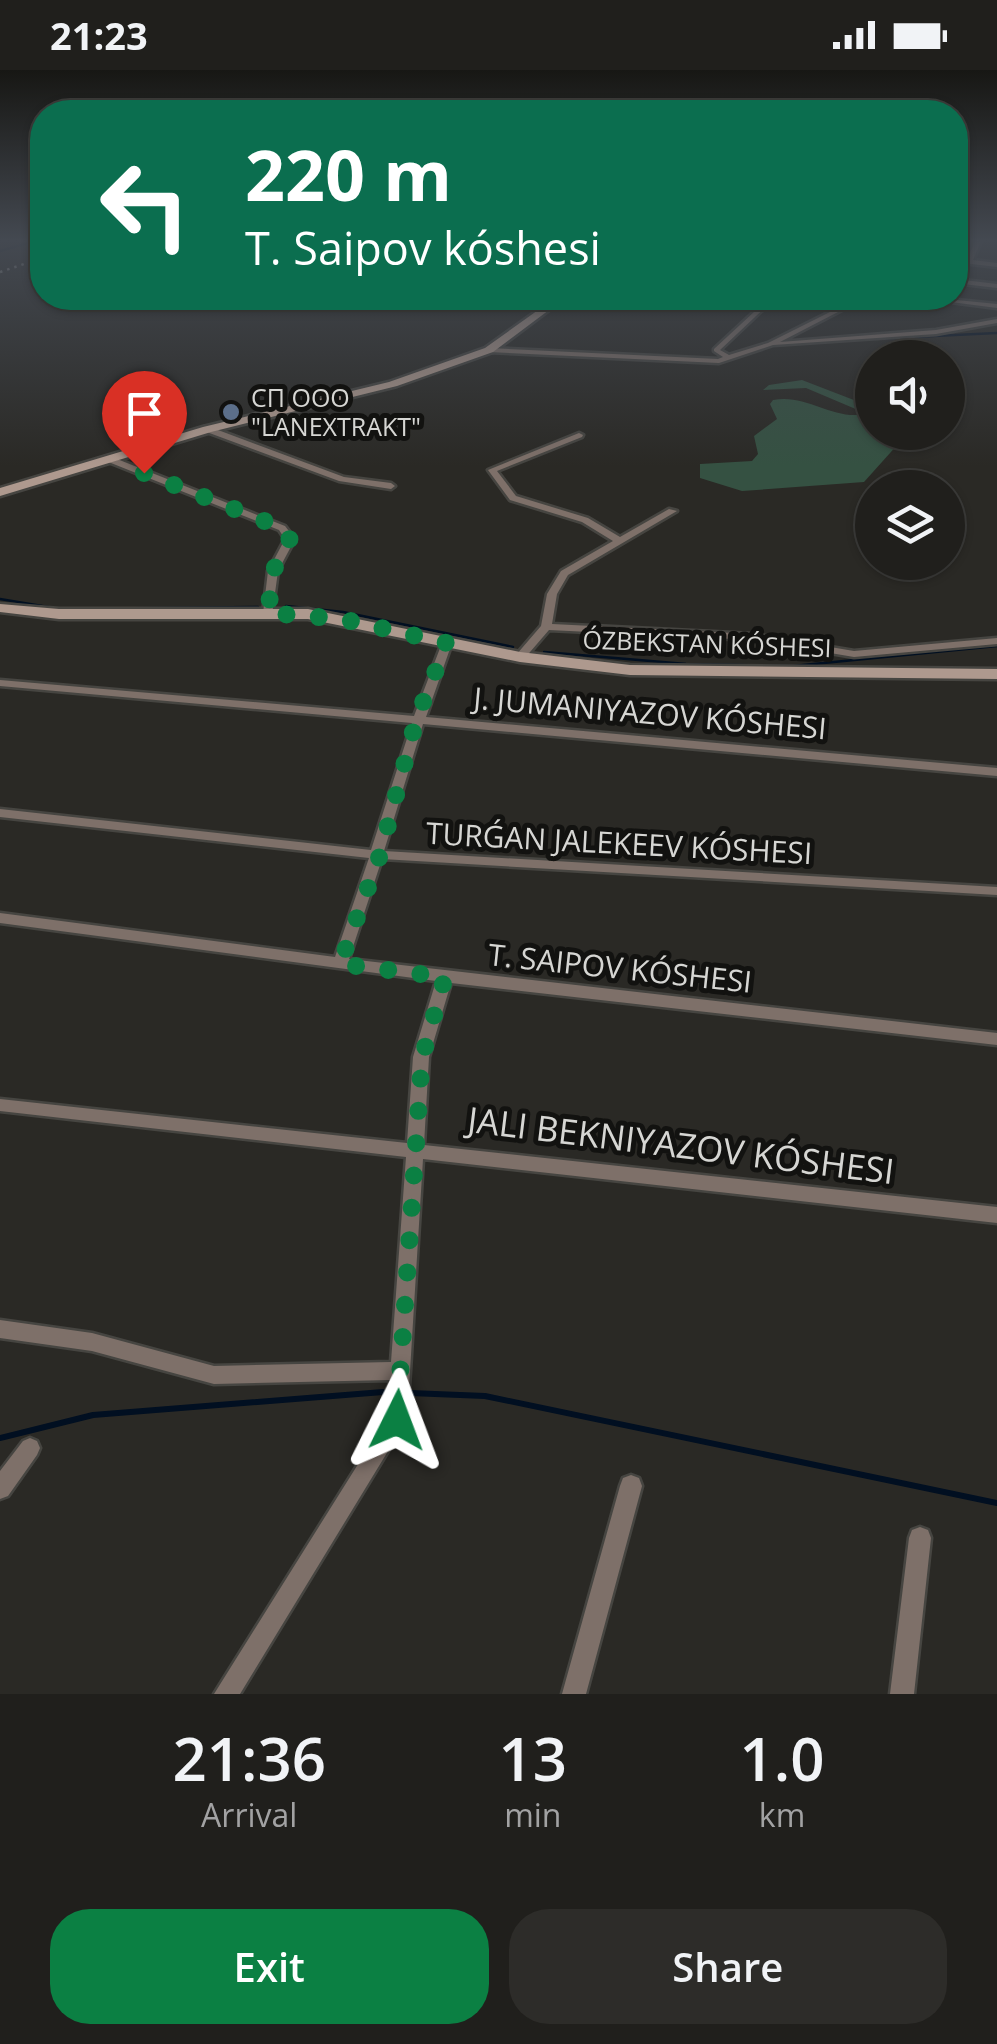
<!DOCTYPE html>
<meta charset="utf-8">
<style>
body{margin:0;font-family:"Open Sans",sans-serif;background:#2d2c29;color:#f1f3f6;height:100vh;display:flex;flex-direction:column;font-size:38px;white-space:nowrap}
*{box-sizing:border-box;margin:0}
p{font-size:32px;color:#a2a2a3}
.icon{flex:none;width:55px;height:55px;fill:none;stroke:currentColor;stroke-width:2;stroke-linecap:round;stroke-linejoin:round}
.map{position:relative;height:1624px;overflow:hidden}
.panel{display:flex;flex-direction:column;background:#201f1c;flex:1}
.panel>*{flex:none}
.top-card{position:absolute;left:30px;top:30px;width:938px;height:210px;border-radius:40px;box-shadow:0 2px 8px #0004,0 0 0 2px #3d3d3b;background:#0b6e4f;color:#fff;overflow:hidden}
.fabs{position:absolute;left:855px;top:270px;display:grid;gap:20px}
.fabs a{display:grid;place-items:center;width:110px;height:110px;border-radius:50%;background:#201f1c;box-shadow:0 2px 8px #0004,0 0 0 2px #3d3d3b;font-size:50px}
.pin{position:absolute;display:grid;place-items:center;width:85px;height:85px;color:#fff;margin:-102px -42px;border-radius:50% 50% 50% 0;rotate:-45deg;box-shadow:0 0 10px #0007}
.pin .icon{rotate:45deg}
.me{position:absolute;width:110px;margin:-55px;rotate:3deg;stroke-linejoin:round;filter:drop-shadow(0 0 8px #0008)}
.turn{display:flex;align-items:center;gap:35px;height:210px;padding:0 50px;font-size:45px}
.turn .icon{width:130px;height:130px;stroke-width:2.5}
.turn b{display:block;font-size:70px;line-height:85px}
.eta{display:flex;justify-content:space-evenly;align-items:center;height:170px;text-align:center}
.eta b{font-size:60px;font-weight:600;line-height:70px}
.cta{display:flex;gap:20px;margin-top:auto;padding:20px 50px}
.cta a{flex:1;height:115px;border-radius:40px;background:#0b8043;color:#fff;font-size:40px;font-weight:600;line-height:115px;text-align:center}
.cta a+a{background:#2d2c29;color:#f1f3f6}
.status{display:flex;justify-content:space-between;align-items:center;height:70px;padding:0 50px;background:#201f1c;direction:ltr}
.status svg{height:28px;fill:currentColor}
.map>svg:first-child{display:block}
.green{fill:#355142}
.lines{fill:none;stroke-linecap:round;stroke-linejoin:round}
.stream-far1{stroke:#010f21;stroke-width:2.5}
.stream{stroke:#010f21;stroke-width:6}
.street-casing{stroke:#464541;stroke-width:5}
.secondary-casing{stroke:#464541;stroke-width:5}
.street{fill:#7e7069;fill-rule:evenodd}
.secondary{fill:#ae998e;fill-rule:evenodd}
.rail{stroke:#b5b4b1;stroke-width:2.5;stroke-dasharray:2.5 5;stroke-linecap:butt}
.route{stroke:#0b8043;stroke-width:18;stroke-dasharray:0 32.4}
.service-dot{fill:#5c6f8a;stroke:#121210;stroke-width:4}
.labels{text-anchor:middle;stroke-width:10;stroke-linejoin:round;paint-order:stroke}
.far-poi-label{font-size:25px;fill:#d6d6d3;stroke:#121210;text-anchor:start}
.far-street-label{font-size:25px;fill:#d6d6d3;stroke:#121210}
.street-label{font-size:30px;fill:#d6d6d3;stroke:#121210}
.near-street-label{font-size:35px;fill:#d6d6d3;stroke:#121210}
</style>
<div class="status"><b>21:23</b><svg viewBox="0 0 49 12"><path d="M0 12V9h3v3zM5 12V6h3v6zM10 12V3h3v9zM15 12V0h3v12zM26 1h20v11H26zM47 4h2v5h-2z"/></svg></div>
<div class="map">
<svg width="997" height="1624" viewBox="0 0 997 1624">
<rect width="100%" height="100%" fill="#2a2925"/>
<path class="green" d="M802,310L872,337V362L908,363L864,412L742,421L700,408V394L752,391L758,384L754,366L777,349L770,334L773,330C804,324 827,346 857,345L858,340L806,318L763,320L769,315Z"/>
<g class="lines">
<path class="stream-far1" d="M0,181L42,169
M808,272L997,263
M0,529L60,539L258,537
M286,536L343,542L513,577
M544,582L686,594L793,596L997,576"/>
<path class="stream" d="M410,1323L485,1326L997,1433
M0,1368L93,1345L383,1322"/>
<g class="street-casing">
<path id="street" d="M976,169H982L973,190L997,193V197L955,192V188L967,190Z
M955,209L997,214V218L955,213Z
M769,228H775L720,280L729,285L768,273L858,228H865L780,272L936,260L997,249V253L936,264L773,275L719,293L489,282L485,280L489,278L718,289L723,287L714,281V279Z
M920,228H936L997,234V238Z
M204,357H210L344,407L391,413L395,416L391,419L339,411L204,361Z
M579,363L583,365L582,367L497,401L516,426L588,448L620,467L669,439L677,441L568,505L557,524L552,554L753,564L854,581L997,568V574L854,587L753,570L549,560L524,589H516V585L541,556L547,524L561,501L613,471L582,452L510,430L488,400Z
M106,387H112L285,456L295,469L278,501L272,545H264L263,543L268,501L285,469L279,460L106,391Z
M447,570L452,573L426,647L997,698V706L423,654L384,781L997,817V825L382,789L349,889L997,963V975L451,913L429,987L424,1075L997,1137V1153L423,1089L407,1350L240,1624H214L387,1348L390,1310L214,1314L92,1281L0,1268V1250L92,1263L214,1296L391,1292L406,1087L0,1041V1029L407,1073L413,987L436,911L0,853V843L335,887L369,788L0,747V739L371,780L412,653L0,616V610L414,646L442,573Z
M30,1368L37,1371L40,1378L37,1385L8,1426L0,1429V1401L23,1371Z
M631,1405L639,1408L642,1416L586,1624H562L620,1416L623,1408Z
M920,1457L928,1460L931,1468L914,1624H890L909,1468L912,1460Z"/>
</g>
<g class="secondary-casing">
<path id="secondary" d="M555,228H565L493,282L397,316L211,362L0,426V418L203,357L389,312L485,278Z
M0,534L59,539H308L520,582L630,595L997,599V609L630,605L520,592L308,549H59L0,542Z"/>
</g>
<use href="#street" class="street"/>
<use href="#secondary" class="secondary"/>
<path class="rail" d="M0,202L42,188"/>
</g>
<linearGradient id="sky" x2="0" y2="1"><stop stop-color="#171714"/><stop offset="0.43" stop-color="#444951"/><stop offset="1" stop-color="#444951" stop-opacity="0"/></linearGradient>
<rect width="997" height="396" fill="url(#sky)"/>
<g class="lines">
<path class="route" d="M144,403L282,458L290,470L273,501L268,543L342,549L447,573L417,647L380,785L340,894L445,907L422,988L397,1350"/>
</g>
<circle class="service-dot" cx="231" cy="342" r="10"/>
<g class="labels">
<g class="far-poi-label">
<text x="251" y="337">СП ООО<tspan x="251" dy="29">"LANEXTRAKT"</tspan></text>
</g>
<g class="far-street-label">
<text transform="translate(707 574) rotate(2)" y="9">ÓZBEKSTAN KÓSHESI</text>
</g>
<g class="street-label">
<text transform="translate(650 644) rotate(5)" y="10">J. JUMANIYAZOV KÓSHESI</text>
<text transform="translate(619 774) rotate(3)" y="10">TURǴAN JALEKEEV KÓSHESI</text>
<text transform="translate(620 899) rotate(6)" y="10">T. SAIPOV KÓSHESI</text>
</g>
<g class="near-street-label">
<text transform="translate(681 1076) rotate(7)" y="12">JALI BEKNIYAZOV KÓSHESI</text>
</g>
</g>
</svg>
<div class="fabs">
<a><svg class="icon" aria-label="sound" viewBox="0 0 24 24"><path d="M4 9h4l5-4v14l-5-4H4zM17 9q2 3 0 6"/></svg></a>
<a><svg class="icon" aria-label="layers" viewBox="0 0 24 24"><path d="M12 4l9 5-9 5-9-5zM3 14l9 5 9-5"/></svg></a>
</div>
<div class="pin" style="left:144px;top:403px;background:#d93025"><svg class="icon" aria-label="arrive" viewBox="0 0 24 24"><path d="M6 21V4h12l-3 4 3 4H6"/></svg></div>
<svg class="me" style="left:397px;top:1350px" viewBox="-20 -20 40 40"><path d="M0-17L14 15 0 8-14 15z" fill="#0b8043" stroke="#fff" stroke-width="4"/></svg>
<div class="top-card">
<div class="turn"><svg class="icon" aria-label="left" viewBox="0 0 24 24"><path d="M17 20v-9H6M10 6l-5 5 5 5"/></svg><div><b>220 m</b>T. Saipov kóshesi</div></div>
</div>
</div>
<section class="panel">
<div class="eta">
<div><b>21:36</b><p>Arrival</p></div>
<div><b>13</b><p>min</p></div>
<div><b>1.0</b><p>km</p></div>
</div>
<div class="cta"><a>Exit</a><a>Share</a></div>
</section>
